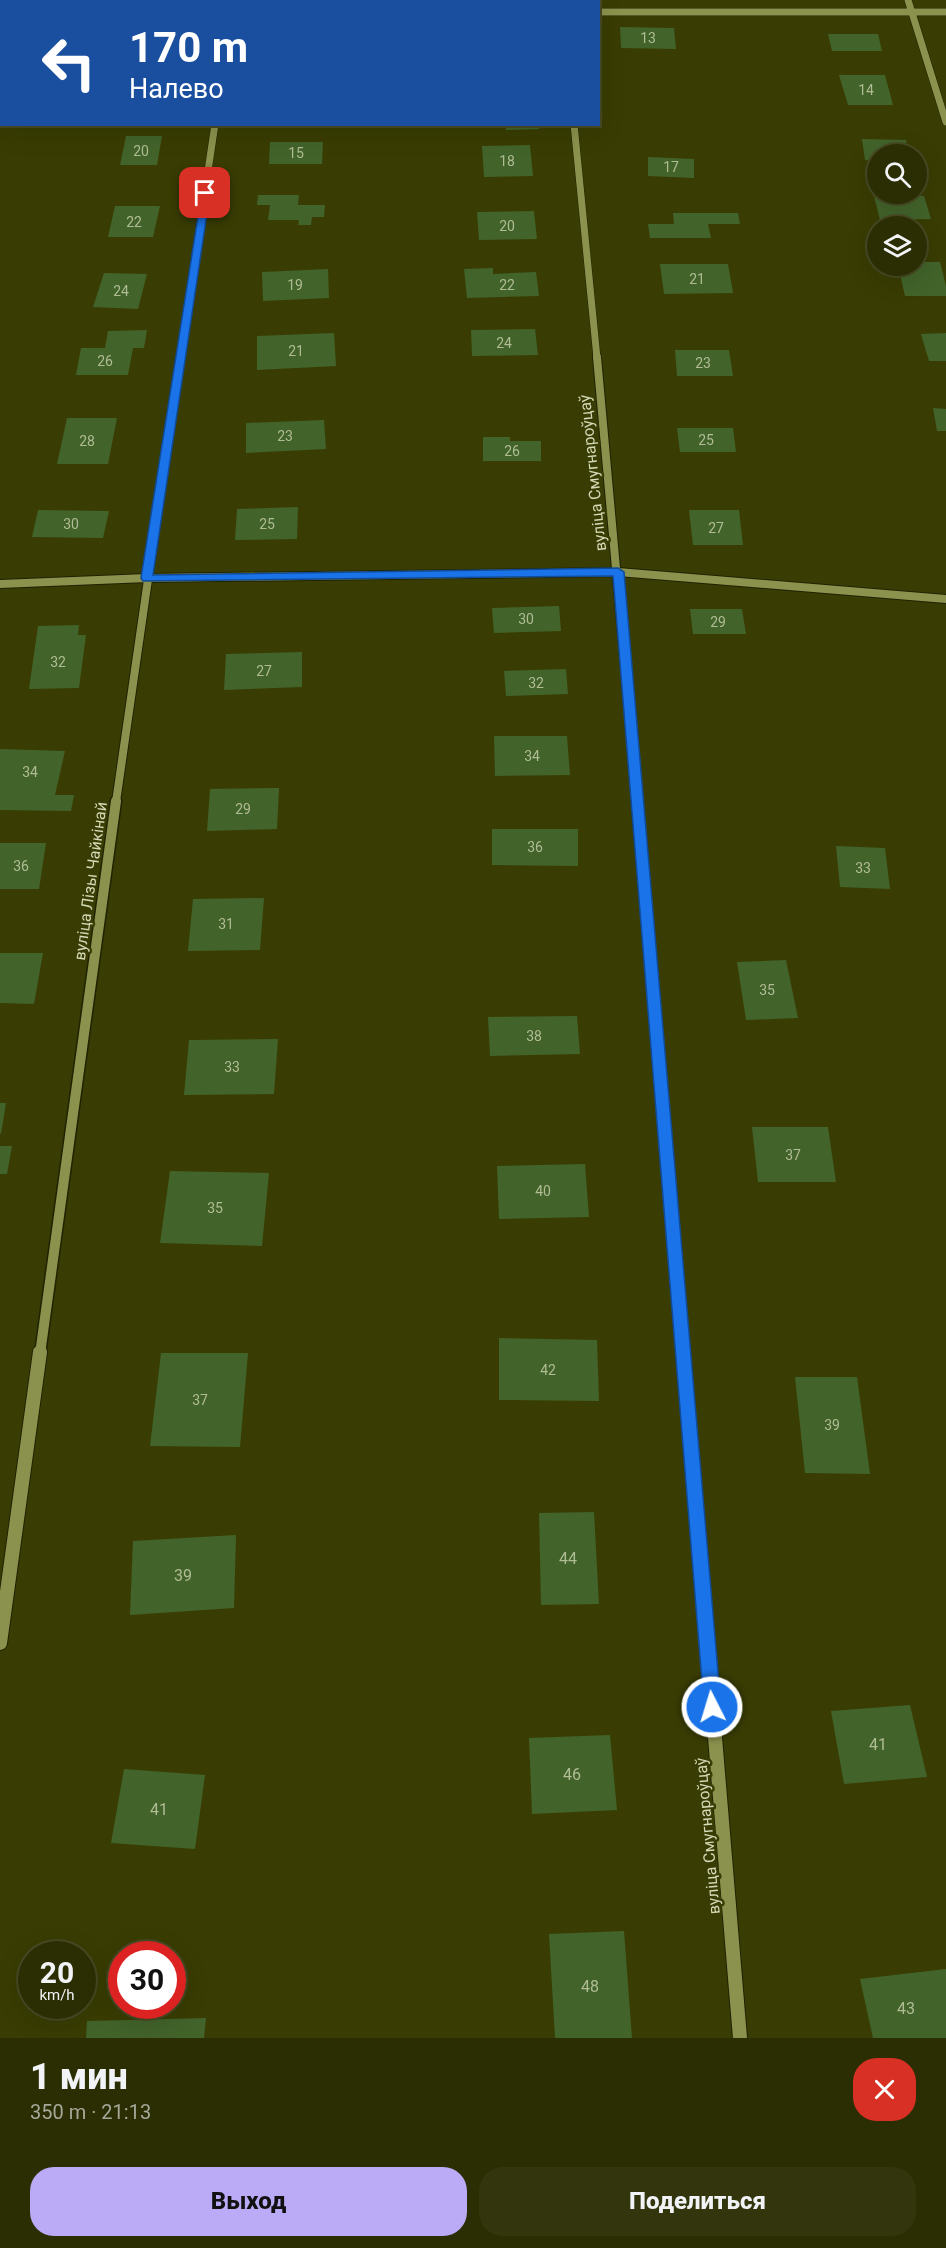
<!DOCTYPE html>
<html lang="ru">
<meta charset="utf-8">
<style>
body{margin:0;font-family:Roboto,sans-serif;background:#33360c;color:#f1f3f6;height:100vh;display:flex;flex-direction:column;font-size:22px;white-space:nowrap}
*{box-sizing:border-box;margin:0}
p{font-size:20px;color:#a6a899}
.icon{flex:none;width:33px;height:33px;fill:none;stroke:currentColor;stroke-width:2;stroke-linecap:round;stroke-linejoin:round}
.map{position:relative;height:2038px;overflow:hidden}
.details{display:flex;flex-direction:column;background:#2b2e02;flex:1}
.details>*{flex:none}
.guide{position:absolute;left:0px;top:0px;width:600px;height:126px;box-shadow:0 6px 24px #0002,0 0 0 2px #474a24;background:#1a4fa0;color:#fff;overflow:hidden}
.tools{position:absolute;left:867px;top:144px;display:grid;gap:12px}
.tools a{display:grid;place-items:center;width:60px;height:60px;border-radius:50%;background:#2b2e02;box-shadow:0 6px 24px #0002,0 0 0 2px #474a24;font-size:30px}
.speed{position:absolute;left:18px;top:1941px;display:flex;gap:12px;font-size:30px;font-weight:700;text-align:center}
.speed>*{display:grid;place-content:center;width:78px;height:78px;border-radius:50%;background:#2b2e02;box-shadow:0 6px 24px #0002,0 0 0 2px #474a24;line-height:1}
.speed small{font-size:15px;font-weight:400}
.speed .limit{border:9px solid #d22;background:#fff;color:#111}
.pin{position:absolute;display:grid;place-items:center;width:51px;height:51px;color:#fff;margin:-26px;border-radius:12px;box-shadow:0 3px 9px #0006}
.me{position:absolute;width:66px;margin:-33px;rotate:355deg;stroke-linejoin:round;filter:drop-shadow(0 0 4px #0008)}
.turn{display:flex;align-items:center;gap:21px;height:126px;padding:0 30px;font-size:27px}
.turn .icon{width:78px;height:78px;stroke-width:2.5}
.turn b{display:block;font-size:42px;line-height:51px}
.round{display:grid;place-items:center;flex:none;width:63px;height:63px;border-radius:24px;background:#33360c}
.head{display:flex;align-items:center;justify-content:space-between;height:102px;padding:0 30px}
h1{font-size:36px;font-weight:800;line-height:45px}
.action{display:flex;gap:12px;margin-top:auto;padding:12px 30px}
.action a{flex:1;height:69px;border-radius:24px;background:#bbaaf6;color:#111;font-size:24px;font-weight:800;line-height:69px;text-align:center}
.action a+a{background:#33360c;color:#f1f3f6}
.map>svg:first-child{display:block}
.building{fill:#42632a}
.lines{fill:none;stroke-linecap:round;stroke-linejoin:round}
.minor-far3-casing{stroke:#202300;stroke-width:8}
.minor-far2-casing{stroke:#202300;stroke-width:10}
.minor-far1-casing{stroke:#202300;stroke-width:13}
.minor-casing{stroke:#202300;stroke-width:16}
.minor-far3{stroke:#8b924d;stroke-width:7}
.minor-far2{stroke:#8b924d;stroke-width:8}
.minor-far1{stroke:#8b924d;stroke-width:10}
.minor{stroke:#8b924d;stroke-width:14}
.route{fill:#1a73e8;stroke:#114b97;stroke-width:1.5}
.labels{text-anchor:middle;stroke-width:5;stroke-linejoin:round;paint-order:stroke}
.number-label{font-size:14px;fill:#b0bc94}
.street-label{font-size:16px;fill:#d4d9b7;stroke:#393d03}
.near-number-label{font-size:16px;fill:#b0bc94}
</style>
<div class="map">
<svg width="946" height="2038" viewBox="0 0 946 2038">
<rect width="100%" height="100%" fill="#393d03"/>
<path class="building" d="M620,27L674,28L676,49L621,48Z
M828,34H878L882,51H832Z
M839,75H885L893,105H848Z
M478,124H538L539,129L506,130V127L478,128Z
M126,136H162L157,165H120Z
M862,139L906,140L908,154H878V161L865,160Z
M270,142H323L322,164H269Z
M530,145L533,176L484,177L482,146Z
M648,157L694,159V178L648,176Z
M258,195H299L298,205H325L324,217H312L311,225H298L299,220H268L270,205H257Z
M874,196H924L931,219L880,220Z
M115,206H160L153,237H108Z
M534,211L537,239L479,240L477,212Z
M673,213H738L740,224H708L711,238H650L648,224H674Z
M916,262H940L946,286V296H905L898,266H916Z
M660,264H728L733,293L664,294Z
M493,268V274L536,272L539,296L467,298L464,269Z
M328,269L329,298L263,301L262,272Z
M104,273L147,274L138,309L93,307Z
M535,329L538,355L472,356L471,330Z
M147,330L144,348H133L128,375H76L81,348H105L108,331Z
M334,333L336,366L257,370V336Z
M946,333V361H929L921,334Z
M675,350H729L733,376H677Z
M933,408L946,409V431H937Z
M67,418H117L108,464H57Z
M324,420L326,449L246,453V423Z
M677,428H733L736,452H680Z
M483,437H510V441H541V461H483Z
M298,507L297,539L235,540L237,509Z
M38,510L109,511L103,538L32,537Z
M689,510H739L743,545H693Z
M559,606L561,631L494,633L492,608Z
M690,609H742L746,634H693Z
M79,625L78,635H86L79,688L29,689L38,626Z
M302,652V687L224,690L226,654Z
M566,669L568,694L506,696L504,671Z
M494,736H567L570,775L495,776Z
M0,749L65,751L55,795H74L71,811L0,810Z
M279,788L277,829L207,831L210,789Z
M492,829H578V866L492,865Z
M0,843H46L39,889H0Z
M836,846L885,848L890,889L840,887Z
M264,898L260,950L188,951L193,899Z
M0,953H43L34,1004L0,1003Z
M786,960L798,1018L746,1020L737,962Z
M577,1016L580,1054L490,1056L488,1017Z
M278,1039L274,1094L184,1095L189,1040Z
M0,1103H6L1,1134L0,1133Z
M752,1127H828L836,1182H758Z
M0,1146H12L7,1174H0Z
M585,1164L589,1217L499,1219L497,1166Z
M170,1171L269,1173L262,1246L160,1243Z
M499,1338L597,1340L599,1401L499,1400Z
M161,1353H248L240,1447L150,1446Z
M795,1377H857L870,1474L805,1473Z
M594,1512L599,1604L541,1605L539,1513Z
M236,1535L234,1608L130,1615L133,1541Z
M910,1705L927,1777L844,1784L831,1711Z
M610,1735L617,1810L532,1814L529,1738Z
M124,1769L205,1775L195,1849L111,1843Z
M624,1931L632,2038H555L549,1934Z
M946,1969V2038H873L860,1979Z
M206,2018L204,2038H86L87,2021Z"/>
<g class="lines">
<g class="minor-far3-casing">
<path id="minor-far3" d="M908,0L946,122
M598,12H946
M574,124L597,358
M180,358L215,124"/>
</g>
<g class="minor-far2-casing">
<path id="minor-far2" d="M597,357L637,802
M0,584L147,578L618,572L946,599
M116,802L180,357"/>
</g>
<g class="minor-far1-casing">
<path id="minor-far1" d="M637,801L683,1354
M40,1354L116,801"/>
</g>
<g class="minor-casing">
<path id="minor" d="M683,1352L740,2038
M0,1643L40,1352"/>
</g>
<use href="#minor-far3" class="minor-far3"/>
<use href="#minor-far2" class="minor-far2"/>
<use href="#minor-far1" class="minor-far1"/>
<use href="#minor" class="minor"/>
</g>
<path class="route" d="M202,191L210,193L153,575L618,568L624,572L721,1707L719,1713L712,1716L706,1713L704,1707L613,576L143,581L141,578Z"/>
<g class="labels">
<g class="number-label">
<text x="648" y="43">13</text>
<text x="866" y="95">14</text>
<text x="141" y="156">20</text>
<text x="296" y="158">15</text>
<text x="507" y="166">18</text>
<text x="671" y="172">17</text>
<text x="134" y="227">22</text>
<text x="507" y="231">20</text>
<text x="697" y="284">21</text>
<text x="295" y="290">19</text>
<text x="507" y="290">22</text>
<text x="121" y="296">24</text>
<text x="504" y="348">24</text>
<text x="296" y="356">21</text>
<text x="105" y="366">26</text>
<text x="703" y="368">23</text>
<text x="285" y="441">23</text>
<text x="706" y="445">25</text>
<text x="87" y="446">28</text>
<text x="512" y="456">26</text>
<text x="71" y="529">30</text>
<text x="267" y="529">25</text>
<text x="716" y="533">27</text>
<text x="526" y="624">30</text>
<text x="718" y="627">29</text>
<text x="58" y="667">32</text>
<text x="264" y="676">27</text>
<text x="536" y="688">32</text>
<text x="532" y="761">34</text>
<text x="30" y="777">34</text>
<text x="243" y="814">29</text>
<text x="535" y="852">36</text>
<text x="21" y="871">36</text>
<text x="863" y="873">33</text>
<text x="226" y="929">31</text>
<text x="767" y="995">35</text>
<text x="534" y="1041">38</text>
<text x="232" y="1072">33</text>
<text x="793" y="1160">37</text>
<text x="543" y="1196">40</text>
<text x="215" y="1213">35</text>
<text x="548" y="1375">42</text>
<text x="200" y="1405">37</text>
<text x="832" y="1430">39</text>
</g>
<g class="street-label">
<text transform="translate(592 473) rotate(-96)" y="6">вуліца Смугнароўцаў</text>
<text transform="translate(90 881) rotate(-82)" y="6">вуліца Лізы Чайкінай</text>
<text transform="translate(707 1836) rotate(-95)" y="6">вуліца Смугнароўцаў</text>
</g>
<g class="near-number-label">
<text x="568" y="1564">44</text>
<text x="183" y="1581">39</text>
<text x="878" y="1750">41</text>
<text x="572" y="1780">46</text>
<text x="159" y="1815">41</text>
<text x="590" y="1992">48</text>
<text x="906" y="2014">43</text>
</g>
</g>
</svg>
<div class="tools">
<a><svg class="icon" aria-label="search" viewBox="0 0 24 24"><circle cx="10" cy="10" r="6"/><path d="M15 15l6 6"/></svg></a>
<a><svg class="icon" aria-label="layers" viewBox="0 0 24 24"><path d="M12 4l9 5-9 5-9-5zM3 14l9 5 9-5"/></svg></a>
</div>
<div class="speed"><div>20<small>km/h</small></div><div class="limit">30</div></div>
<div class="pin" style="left:205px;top:193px;background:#d93025"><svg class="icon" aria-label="arrive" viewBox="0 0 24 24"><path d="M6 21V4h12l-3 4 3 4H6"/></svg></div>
<svg class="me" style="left:712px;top:1707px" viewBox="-20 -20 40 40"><circle r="17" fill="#1a73e8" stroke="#fff" stroke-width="3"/><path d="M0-11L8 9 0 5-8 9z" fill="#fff"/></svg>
<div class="guide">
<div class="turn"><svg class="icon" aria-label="left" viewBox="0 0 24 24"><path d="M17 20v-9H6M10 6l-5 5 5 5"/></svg><div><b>170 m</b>Налево</div></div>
</div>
</div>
<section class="details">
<div class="head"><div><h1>1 мин</h1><p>350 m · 21:13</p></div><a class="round" style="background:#d93025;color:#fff"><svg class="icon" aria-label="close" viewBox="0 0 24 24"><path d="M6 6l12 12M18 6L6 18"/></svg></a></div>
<div class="action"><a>Выход</a><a>Поделиться</a></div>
</section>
